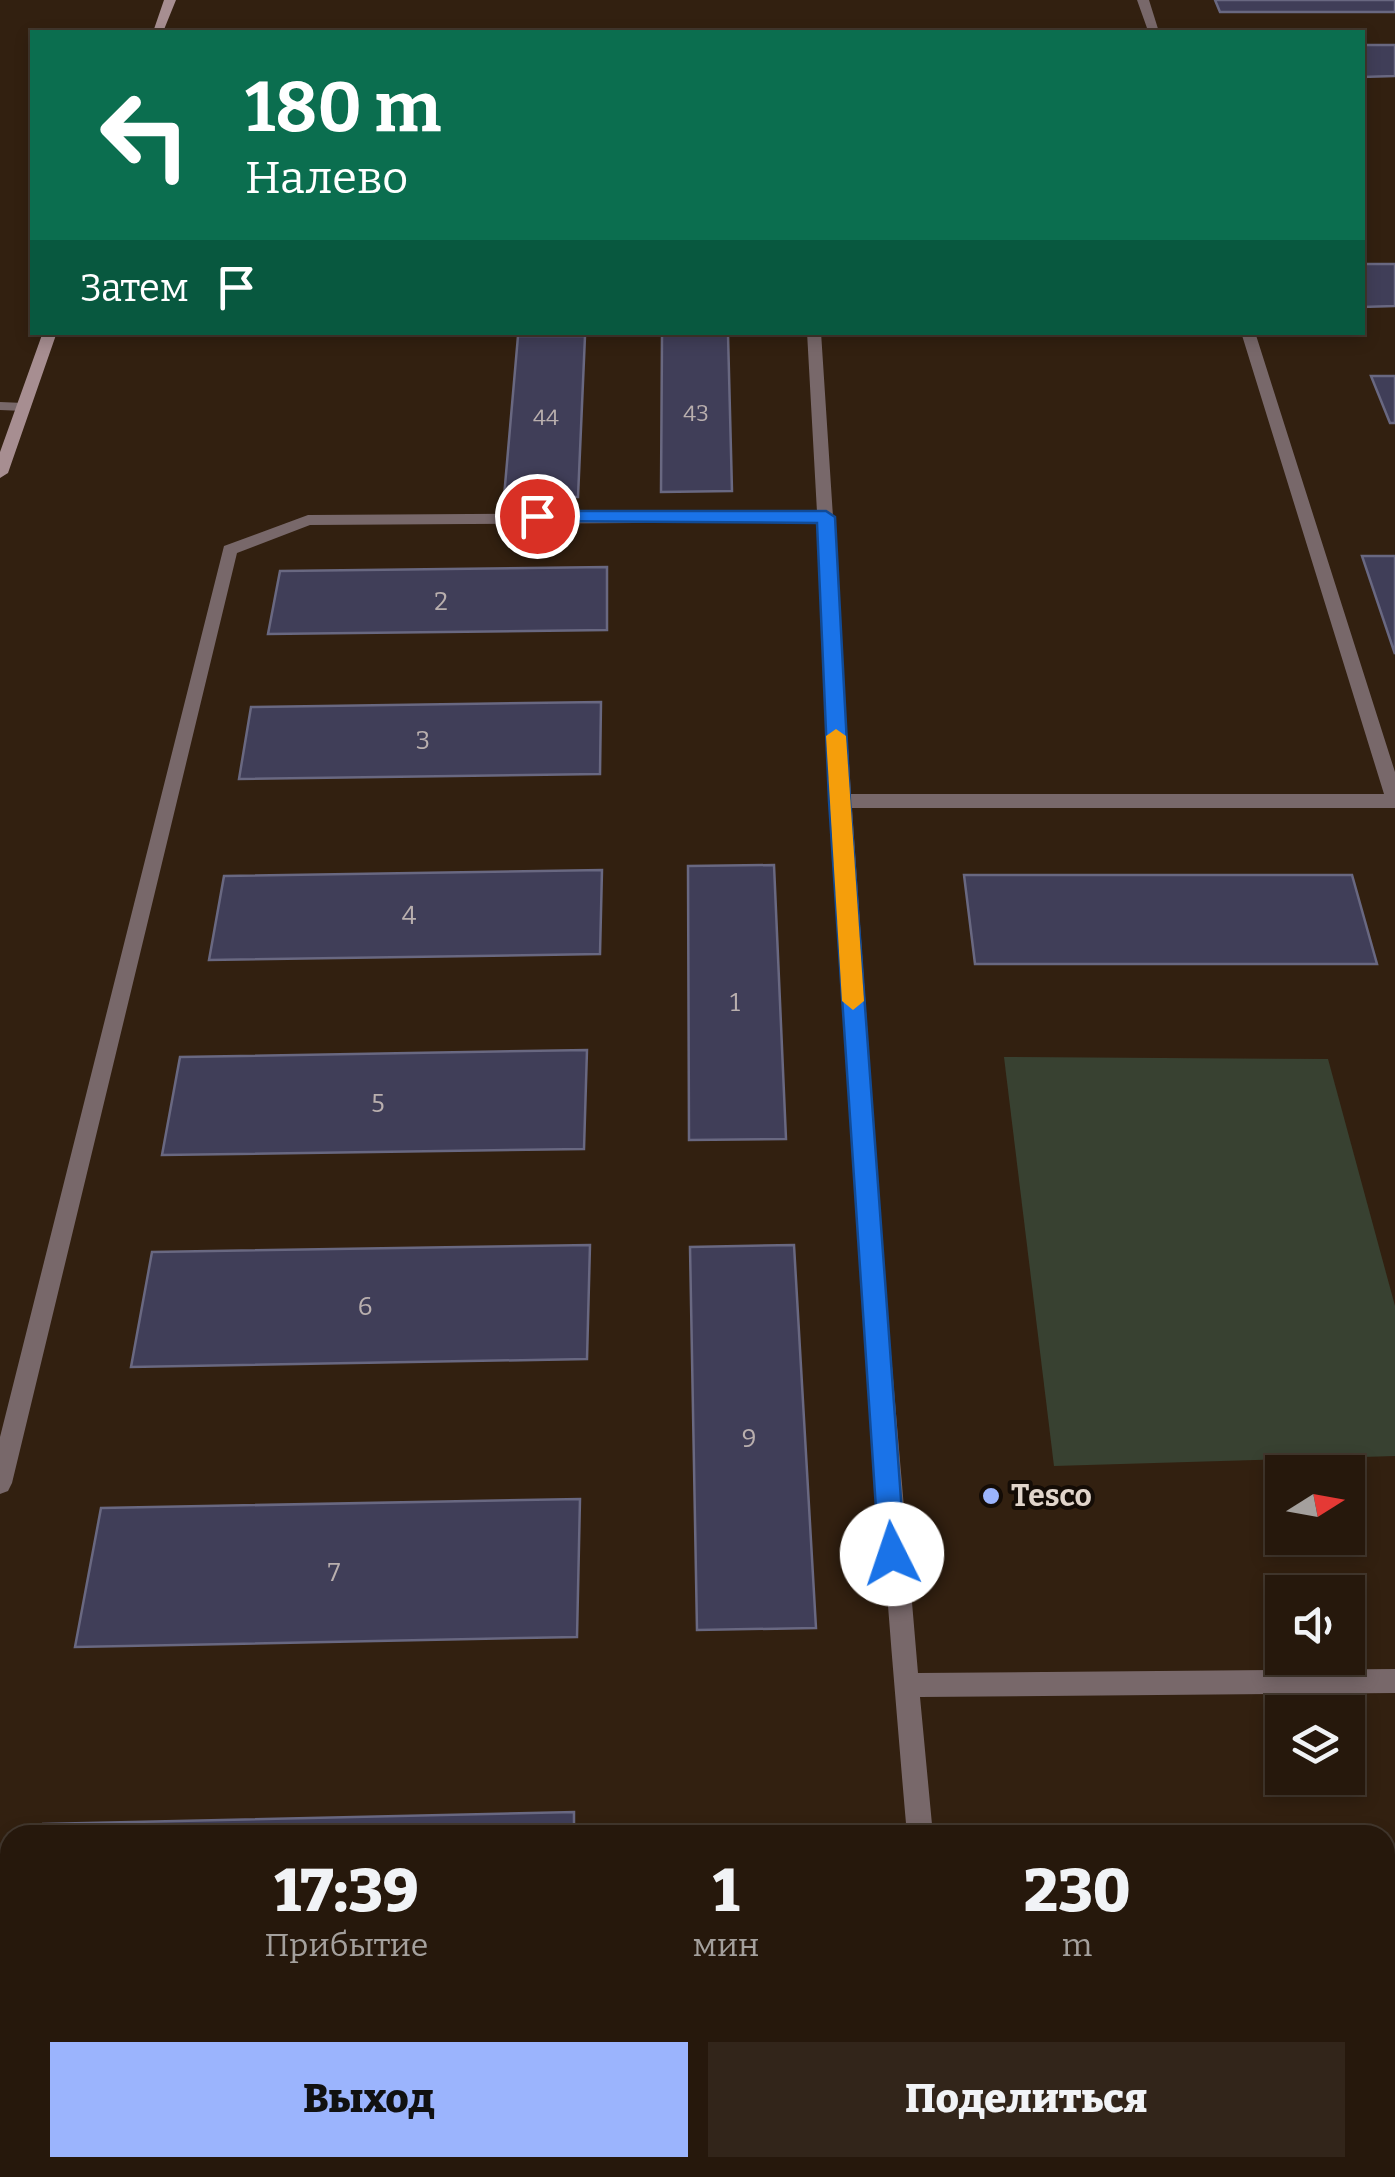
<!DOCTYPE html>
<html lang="ru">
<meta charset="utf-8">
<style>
body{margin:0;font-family:Bitter,serif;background:#32251a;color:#f1f3f6;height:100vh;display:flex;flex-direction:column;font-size:38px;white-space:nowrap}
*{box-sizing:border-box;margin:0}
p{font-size:32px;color:#a4a09d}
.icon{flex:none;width:55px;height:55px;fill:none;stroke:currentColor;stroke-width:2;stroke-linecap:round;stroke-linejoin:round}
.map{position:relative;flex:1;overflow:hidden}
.drawer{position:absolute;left:0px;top:1825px;width:1395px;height:352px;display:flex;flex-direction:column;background:#26180c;border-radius:30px 30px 0 0;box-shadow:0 5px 15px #0003,0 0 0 2px #42372d}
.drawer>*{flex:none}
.top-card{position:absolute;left:30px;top:30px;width:1335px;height:305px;border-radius:0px;box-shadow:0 5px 15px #0003,0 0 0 2px #42372d;background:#0b6e4f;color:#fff;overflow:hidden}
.needle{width:65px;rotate:79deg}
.tools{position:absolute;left:1265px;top:1455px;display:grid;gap:20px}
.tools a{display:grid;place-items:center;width:100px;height:100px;border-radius:0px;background:#26180c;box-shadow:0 5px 15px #0003,0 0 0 2px #42372d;font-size:50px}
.pin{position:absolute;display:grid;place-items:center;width:85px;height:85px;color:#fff;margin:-42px;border:5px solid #fff;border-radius:50%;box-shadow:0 2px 10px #0007}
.me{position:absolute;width:110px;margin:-55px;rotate:356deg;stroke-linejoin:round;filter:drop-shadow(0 0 8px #0008)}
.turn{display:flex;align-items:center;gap:35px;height:210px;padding:0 50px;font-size:45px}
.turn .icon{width:130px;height:130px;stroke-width:2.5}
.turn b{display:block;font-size:70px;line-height:85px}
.then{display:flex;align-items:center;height:95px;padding:0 50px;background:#0003;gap:20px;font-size:38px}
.eta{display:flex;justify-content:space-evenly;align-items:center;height:170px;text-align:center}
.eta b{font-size:60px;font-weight:800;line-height:70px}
.action{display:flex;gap:20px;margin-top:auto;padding:20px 50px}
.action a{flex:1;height:115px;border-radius:0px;background:#9bb4fd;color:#111;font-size:40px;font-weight:800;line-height:115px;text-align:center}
.action a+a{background:#32251a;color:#f1f3f6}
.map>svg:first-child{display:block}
.green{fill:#384131}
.building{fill:#403e58;stroke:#696881;stroke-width:2.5}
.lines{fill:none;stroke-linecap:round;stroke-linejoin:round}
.lane{fill:#78686a;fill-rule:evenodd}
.street{fill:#78686a;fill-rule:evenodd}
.secondary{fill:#a78e91;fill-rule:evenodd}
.route{fill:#1a73e8;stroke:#114b97;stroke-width:2.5}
.slow{fill:#f59e0b}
.poi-dot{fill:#9bb4fd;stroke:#140c06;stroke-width:4}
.labels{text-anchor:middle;stroke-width:8;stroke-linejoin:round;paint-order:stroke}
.far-number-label{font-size:22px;fill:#b9afae}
.number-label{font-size:25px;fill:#b9afae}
.poi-label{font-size:30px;font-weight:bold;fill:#e1d5cb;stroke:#140c06;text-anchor:start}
</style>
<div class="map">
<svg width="1395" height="2177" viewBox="0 0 1395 2177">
<rect width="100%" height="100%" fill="#322010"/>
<path class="green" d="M1004,1057L1328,1059L1395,1306V1456L1054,1466Z"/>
<path class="building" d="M1215,0H1395V12H1220Z
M1362,45H1395V76L1362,77Z
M1362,264H1395V306L1362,307Z
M728,334L732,491L661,492L662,335Z
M518,336H585L578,497H504Z
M1371,376H1395V423H1390Z
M1362,556H1395V654Z
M607,567V630L268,634L280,571Z
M601,702L600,774L239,779L251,707Z
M774,865L786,1139L689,1140L688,866Z
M602,870L600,954L209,960L224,876Z
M964,875H1352L1377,964H975Z
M587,1050L584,1149L162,1155L180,1057Z
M590,1245L587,1359L131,1367L152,1252Z
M794,1245L816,1628L697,1630L690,1247Z
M580,1499L577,1637L75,1647L101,1508Z
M574,1812V1835H41L43,1824Z
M10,2162V2168H159L157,2177H0V2163Z
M1028,2168H1220L1221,2177H1029Z"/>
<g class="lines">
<path class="lane" d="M1137,0H1149L1159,32H956L962,29L1147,28Z
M807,332H821L851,794H1384L1241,332H1255L1395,772V808H852L884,1272L918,1673L1395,1669V1693L920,1697L933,1835H907C877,1492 854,1149 834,806L831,801L834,797L818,522L310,525L237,553L12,1483L8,1491L0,1494V1437L224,546L308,515L817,512Z
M0,2030L10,2031V2059L0,2058Z
M249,2168H277L276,2177H248Z
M935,2168H963L964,2177H936Z"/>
<path class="street" d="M0,402L24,403L31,407L24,411L0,410Z"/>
<path class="secondary" d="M164,0H176L163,32H153Z
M43,332H57L8,473L0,478V452Z"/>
</g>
<path class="route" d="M531,511H826L835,517L850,801L905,1554L902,1563L892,1567L882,1563L879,1554L829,801L817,523L537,521L531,520Z"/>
<path class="slow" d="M836,729L846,736L864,1001L853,1010L842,1001L826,736Z"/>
<circle class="poi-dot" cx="991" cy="1496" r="10"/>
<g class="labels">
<g class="far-number-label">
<text x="696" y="421">43</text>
<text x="546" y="425">44</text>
</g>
<g class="number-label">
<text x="441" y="610">2</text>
<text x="423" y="749">3</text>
<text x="409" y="924">4</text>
<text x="735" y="1011">1</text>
<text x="378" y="1112">5</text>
<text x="365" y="1315">6</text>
<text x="749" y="1447">9</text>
<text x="334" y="1581">7</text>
</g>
<g class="poi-label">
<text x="1011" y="1506">Tesco</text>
</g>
</g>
</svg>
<div class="tools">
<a><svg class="needle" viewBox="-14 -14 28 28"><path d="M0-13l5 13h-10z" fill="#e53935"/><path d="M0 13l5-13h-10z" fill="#a4a09d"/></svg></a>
<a><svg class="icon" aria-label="sound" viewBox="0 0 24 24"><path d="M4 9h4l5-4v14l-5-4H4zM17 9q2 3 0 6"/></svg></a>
<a><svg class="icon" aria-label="layers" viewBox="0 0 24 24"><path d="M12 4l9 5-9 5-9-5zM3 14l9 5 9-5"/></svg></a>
</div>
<div class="pin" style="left:537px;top:516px;background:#d93025"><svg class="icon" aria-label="arrive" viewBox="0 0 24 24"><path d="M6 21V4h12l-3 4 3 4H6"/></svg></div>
<svg class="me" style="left:892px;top:1554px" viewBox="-20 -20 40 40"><circle r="19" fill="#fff"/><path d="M0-13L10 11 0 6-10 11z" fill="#1a73e8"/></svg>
<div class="top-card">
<div class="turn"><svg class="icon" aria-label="left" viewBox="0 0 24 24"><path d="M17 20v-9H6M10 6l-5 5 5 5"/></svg><div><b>180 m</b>Налево</div></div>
<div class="then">Затем<svg class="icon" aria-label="arrive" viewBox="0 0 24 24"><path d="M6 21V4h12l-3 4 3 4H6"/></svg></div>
</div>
<section class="drawer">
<div class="eta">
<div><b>17:39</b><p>Прибытие</p></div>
<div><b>1</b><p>мин</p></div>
<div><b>230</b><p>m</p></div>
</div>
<div class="action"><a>Выход</a><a>Поделиться</a></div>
</section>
</div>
